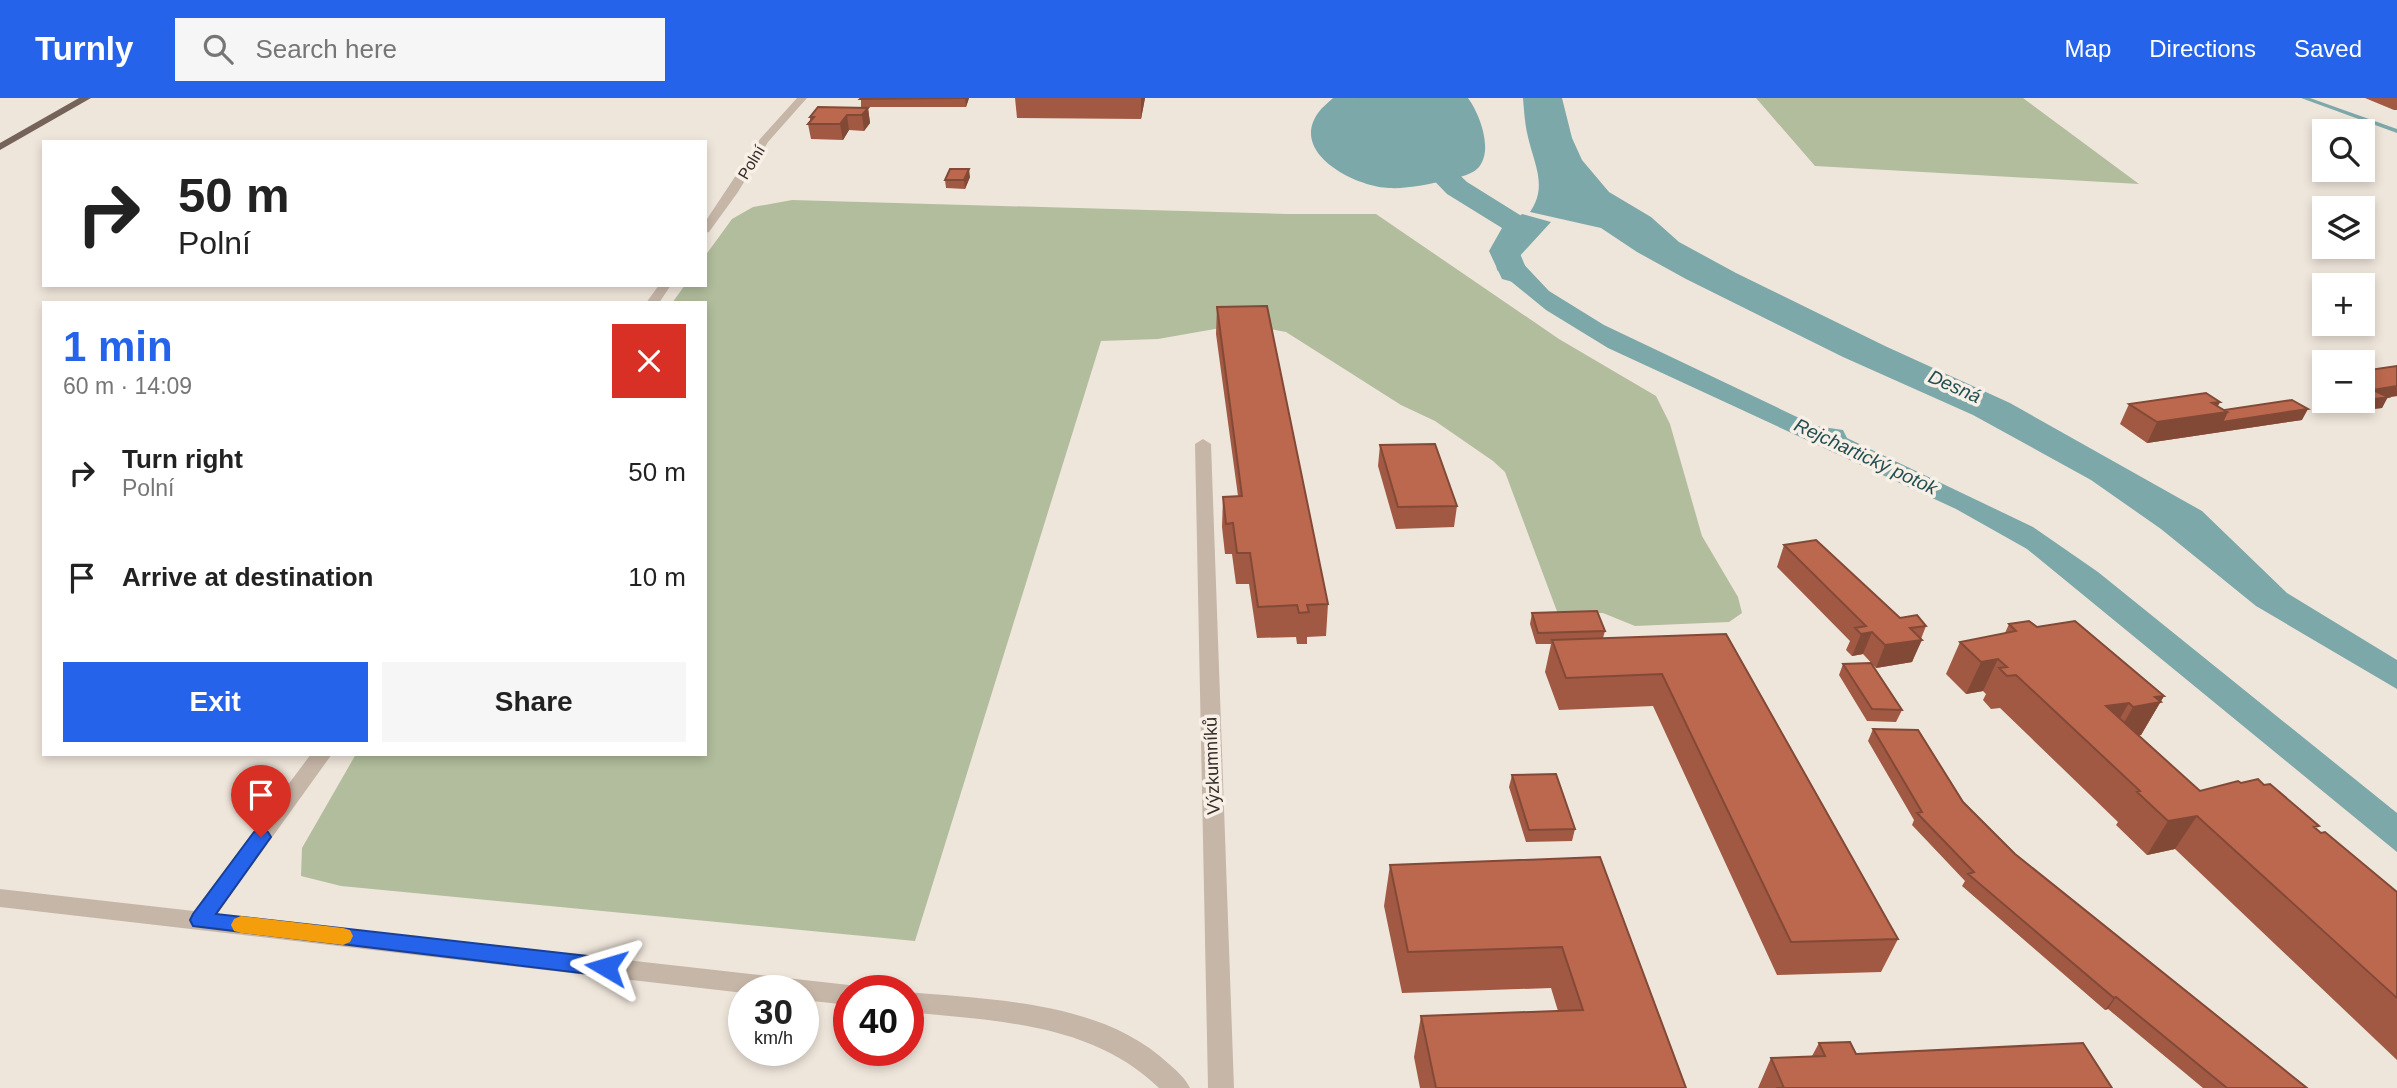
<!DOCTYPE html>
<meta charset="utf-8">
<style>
body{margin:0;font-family:Arial,sans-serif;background:#f6f6f6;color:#222;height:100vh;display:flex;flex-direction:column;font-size:26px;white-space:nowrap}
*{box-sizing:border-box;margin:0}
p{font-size:23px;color:#767676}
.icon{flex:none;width:38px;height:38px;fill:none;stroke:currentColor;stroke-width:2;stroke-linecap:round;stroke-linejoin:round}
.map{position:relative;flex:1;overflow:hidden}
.panel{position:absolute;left:42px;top:203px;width:665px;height:455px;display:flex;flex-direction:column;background:#fff;border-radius:0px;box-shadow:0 4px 10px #0003}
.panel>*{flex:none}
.banner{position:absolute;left:42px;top:42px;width:665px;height:147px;border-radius:0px;box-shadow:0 4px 10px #0003;background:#fff;color:#222;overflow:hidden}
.controls{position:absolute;left:2312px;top:21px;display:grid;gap:14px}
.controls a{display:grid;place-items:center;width:63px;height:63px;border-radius:0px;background:#fff;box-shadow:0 4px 10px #0003;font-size:35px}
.speed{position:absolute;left:728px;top:877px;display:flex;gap:14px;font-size:35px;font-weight:700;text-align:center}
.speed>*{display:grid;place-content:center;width:91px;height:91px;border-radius:50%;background:#fff;box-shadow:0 4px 10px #0003;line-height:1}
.speed small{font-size:18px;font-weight:400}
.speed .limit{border:10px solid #d22;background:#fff;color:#111}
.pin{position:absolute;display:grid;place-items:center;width:60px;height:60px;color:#fff;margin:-72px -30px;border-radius:50% 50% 50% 0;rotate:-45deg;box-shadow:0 0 7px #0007}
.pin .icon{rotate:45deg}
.me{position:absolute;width:77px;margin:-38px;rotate:277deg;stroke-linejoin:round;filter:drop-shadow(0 0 5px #0008)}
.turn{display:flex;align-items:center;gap:24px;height:147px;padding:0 21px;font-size:32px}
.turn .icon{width:91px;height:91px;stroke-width:2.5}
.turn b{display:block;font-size:49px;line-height:60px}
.round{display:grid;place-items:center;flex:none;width:74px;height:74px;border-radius:0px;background:#f6f6f6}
.summary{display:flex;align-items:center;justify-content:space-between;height:119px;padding:0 21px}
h1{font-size:42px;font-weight:700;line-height:52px;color:#2563eb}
.button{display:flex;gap:14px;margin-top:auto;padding:14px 21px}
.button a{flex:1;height:80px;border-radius:0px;background:#2563eb;color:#fff;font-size:28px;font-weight:700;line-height:80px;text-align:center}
.button a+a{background:#f6f6f6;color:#222}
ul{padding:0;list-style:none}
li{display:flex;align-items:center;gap:21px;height:105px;padding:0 21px}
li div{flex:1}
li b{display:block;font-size:26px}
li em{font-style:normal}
header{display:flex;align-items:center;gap:42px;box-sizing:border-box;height:98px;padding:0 35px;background:#2563eb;color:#fff}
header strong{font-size:33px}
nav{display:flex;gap:38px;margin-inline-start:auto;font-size:24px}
.search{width:490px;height:63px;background:#f6f6f6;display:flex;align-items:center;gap:18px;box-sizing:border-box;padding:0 24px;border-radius:0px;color:#767676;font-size:26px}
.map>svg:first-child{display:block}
.green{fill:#b2bd9d}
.water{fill:#7da8aa}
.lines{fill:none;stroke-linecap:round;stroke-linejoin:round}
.stream{fill:#7da8aa;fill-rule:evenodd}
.canal{fill:#7da8aa;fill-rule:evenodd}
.minor{fill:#c6b6a8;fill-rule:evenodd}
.major{fill:#75635a;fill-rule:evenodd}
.wall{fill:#a15943}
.shaded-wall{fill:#834937}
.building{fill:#bb684e;stroke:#834937;stroke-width:2}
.route{fill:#2563eb;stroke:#184099;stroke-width:2}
.slow{fill:#f59e0b}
.labels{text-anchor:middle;stroke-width:7;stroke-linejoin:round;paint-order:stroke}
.far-street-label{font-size:16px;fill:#342c28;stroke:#f8f0e7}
.street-label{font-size:18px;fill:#342c28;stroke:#f8f0e7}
.water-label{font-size:19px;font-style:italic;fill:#214e52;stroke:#f8f0e7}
</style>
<header>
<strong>Turnly</strong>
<div class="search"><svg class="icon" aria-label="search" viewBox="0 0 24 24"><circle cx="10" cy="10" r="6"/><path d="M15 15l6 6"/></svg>Search here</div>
<nav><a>Map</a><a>Directions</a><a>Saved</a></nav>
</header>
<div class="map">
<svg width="2397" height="990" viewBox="0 0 2397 990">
<rect width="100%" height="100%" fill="#efe6db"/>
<path class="green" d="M1756,0H2023L2139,86L1815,68Z
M792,102L1286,116H1376L1559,241L1656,298L1670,326L1702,438L1738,499L1742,515L1729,524L1635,528L1603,515L1558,516L1505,374L1493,363L1435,323L1401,307L1286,234L1254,228H1232L1158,241L1101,243L915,843L341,788L301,778L302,750L356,656H705V205H672L685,187H705V158L732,121L753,109Z"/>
<path class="water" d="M1333,0H1468C1479,15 1492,48 1481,66C1475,77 1459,79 1448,82C1429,86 1408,91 1389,90C1357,89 1289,56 1318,15C1322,9 1328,5 1333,0Z
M1523,0H1562L1572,40L1582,62L1609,94L1651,119L1679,144L1736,175L1885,248L2010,305L2202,413L2287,495L2397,562V591L2256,508L2161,431L2091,382L1973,317L1843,259L1686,181L1637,154L1601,130L1530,114C1548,88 1534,66 1528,39C1525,27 1524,13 1523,0Z
M1522,116L1551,124L1518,160L1549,193L1604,227L1816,328L1843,332L1847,340L2033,429L2098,474L2397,715V754L2027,451L1956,411L1608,250L1546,212L1497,172C1493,141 1501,136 1522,116Z"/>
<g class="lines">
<path class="stream" d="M2301,0H2310L2397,31V35Z"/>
<path class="canal" d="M1354,0H1379L1467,84L1528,122L1532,128L1519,153L1528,175L1524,181L1513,184L1502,181L1489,153L1502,130L1447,96Z"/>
<path class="minor" d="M797,0H807L768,44L738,94L709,134L705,135V124L760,41Z
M659,187H671L659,205H646Z
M1203,341L1211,346L1234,990H1208L1195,346Z
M311,656H332L217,816L849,887L859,892H849V907L803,902V892H744V895L0,809V791L194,813Z
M908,894C994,902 1102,903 1169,966C1177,973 1185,980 1190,990H1159C1092,925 996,923 908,914Z"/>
<path class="major" d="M79,0H91L0,52V45Z"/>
</g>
<path class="wall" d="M861,0H969L966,9H861Z
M1015,0H1145L1141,21L1017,20Z
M2365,0H2397V12H2394Z
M868,10L870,25L864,33L849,32L843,42L811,41L808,26L810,23V19Z
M970,79L965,91L946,90L945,82Z
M1217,209L1328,506L1326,538L1307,539V546H1297L1296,539L1257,540L1249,486H1236L1232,456H1225L1222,429L1223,399L1238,398L1216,236Z
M2397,268V298L2387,299L2382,310L2363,312L2346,303H2362V273Z
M2324,282V290L2320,288Z
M2129,306L2218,308L2224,312L2302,322L2147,345L2120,326Z
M1380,347L1457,408L1454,429L1396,431L1378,368Z
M1784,447L1900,520L1926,528L1912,564L1876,570L1863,556L1852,558L1846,552L1850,543L1777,469Z
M1532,515L1605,533L1603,540L1726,536L1898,841L1881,874L1777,877L1653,608L1559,612L1545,574L1551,546H1536L1530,526Z
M2009,526L2037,529L2164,598L2141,637H2138L2200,693L2316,731L2397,794V962L2175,751L2147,757L2116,727L2118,724L2000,610L1991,611L1983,602L1986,596L1983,593L1966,596L1946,576L1960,544L2005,535Z
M1843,566L1902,612L1896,624L1867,623L1839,577Z
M1873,631L1963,704L2015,756L2307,990H2203L2108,911L2105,912L1962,788L1965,783L1912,727L1914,722L1868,643Z
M1512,677L1575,731L1572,743L1526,744L1509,689Z
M1600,759L1686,990H1420L1414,959L1421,918L1558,913L1551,890L1402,895L1384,808L1390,767Z
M1819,945L1856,956L2112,990H1758L1771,960L1812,958Z"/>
<path class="shaded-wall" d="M966,0H969L966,9L965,1Z
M1141,0H1145L1141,21Z
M868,10L870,25L864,33L862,17Z
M847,17L849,32L843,42L840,26Z
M969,71L970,79L965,91L964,82Z
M2397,288V298L2369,302L2373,292Z
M2388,299L2382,310L2363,312L2369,302Z
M2220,304L2214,316L2227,314L2308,311L2302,322L2147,345L2157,324L2212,305Z
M1872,534L1863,556L1852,558L1861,536Z
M1922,542L1912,564L1876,570L1885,547Z
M1998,561L1983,593L1966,596L1981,564Z
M2164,598L2141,637L2114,642L2133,609L2155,599Z
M2129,605L2110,637L2106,608Z
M2197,718L2175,751L2147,757L2168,723Z
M2116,899L2108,911L2105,912L2114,900Z"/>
<path class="building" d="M861,0H966L860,1Z
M818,9L868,10L862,17H847L840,26H808L814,19H810Z
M950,71H969L964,82H945Z
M1267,208L1328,506L1307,507L1309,514L1299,515L1297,507L1258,509L1250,455H1237L1233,425L1226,426L1223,399L1242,398L1217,209Z
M2397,268V288L2373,292L2388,299L2369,302L2362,298V273Z
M2206,295L2220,304L2212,305L2227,314L2157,324L2129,306Z
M2292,302L2308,311L2222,324L2227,314L2224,312Z
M1435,346L1457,408L1398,409L1380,347Z
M1816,442L1900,520L1917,517L1926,528L1910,530L1922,542L1885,547L1872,534L1861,536L1855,530L1866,528L1784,447Z
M1597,513L1605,533L1538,535L1532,515Z
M2029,523L2037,529L2075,523L2164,598L2155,599L2161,604L2133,609L2129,605L2106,608L2200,693L2238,683L2241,685L2258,681L2264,687L2270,686L2319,728L2314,729L2321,735L2325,734L2397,794V900L2197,718L2168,723L2137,694L2140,693L2016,577L2007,578L1999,570L2007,569L1998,561L1981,564L1960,544L2016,533L2009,526Z
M1726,536L1898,841L1791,844L1662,576L1566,580L1552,542Z
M1871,565L1902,612L1872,611L1843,566Z
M1873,631L1918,632L1963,704L2015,756L2307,990H2227L2116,899L2114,900L1968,776L1974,774L1917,715L1922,714Z
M1556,676L1575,731L1529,732L1512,677Z
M1600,759L1686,990H1436L1421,918L1583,912L1562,849L1408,854L1390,767Z
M1850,944L1856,956L2083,945L2112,990H1776H1784L1771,960L1825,958L1819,945Z"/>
<path class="route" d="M261,732L268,734L271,739L216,816L606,860L613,862L616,869L613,875L606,878L193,828L190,822L193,816L254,734Z"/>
<path class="slow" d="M241,818L343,830L350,832L353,838L350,844L343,847L241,835L234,833L231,827L234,821Z"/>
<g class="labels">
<g class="far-street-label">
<text transform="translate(751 64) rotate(-59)" y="6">Polní</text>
</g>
<g class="street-label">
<text transform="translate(1212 668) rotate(-92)" y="6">Výzkumníků</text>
</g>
<g class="water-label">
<text transform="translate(1955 288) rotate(24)" y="7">Desná</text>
<text transform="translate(1866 358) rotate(25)" y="7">Rejchartický potok</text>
</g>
</g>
</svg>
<div class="controls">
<a><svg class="icon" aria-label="search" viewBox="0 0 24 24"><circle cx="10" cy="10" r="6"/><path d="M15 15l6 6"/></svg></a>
<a><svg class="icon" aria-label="layers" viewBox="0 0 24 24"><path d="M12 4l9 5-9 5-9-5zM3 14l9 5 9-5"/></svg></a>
<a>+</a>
<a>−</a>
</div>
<div class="speed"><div>30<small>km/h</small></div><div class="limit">40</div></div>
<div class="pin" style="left:261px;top:739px;background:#d93025"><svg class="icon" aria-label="arrive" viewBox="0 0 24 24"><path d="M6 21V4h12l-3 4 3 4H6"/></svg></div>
<svg class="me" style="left:606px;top:869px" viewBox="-20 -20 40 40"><path d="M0-17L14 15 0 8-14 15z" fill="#2563eb" stroke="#fff" stroke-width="4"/></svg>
<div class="banner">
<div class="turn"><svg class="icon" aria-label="right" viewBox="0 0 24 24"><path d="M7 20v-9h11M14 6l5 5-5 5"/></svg><div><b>50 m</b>Polní</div></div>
</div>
<section class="panel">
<div class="summary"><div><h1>1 min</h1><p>60 m · 14:09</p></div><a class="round" style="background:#d93025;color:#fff"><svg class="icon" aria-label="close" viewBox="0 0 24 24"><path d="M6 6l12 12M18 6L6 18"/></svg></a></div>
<ul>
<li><svg class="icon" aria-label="right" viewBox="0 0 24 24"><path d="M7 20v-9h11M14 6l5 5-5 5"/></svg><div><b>Turn right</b><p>Polní</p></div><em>50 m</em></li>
<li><svg class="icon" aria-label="arrive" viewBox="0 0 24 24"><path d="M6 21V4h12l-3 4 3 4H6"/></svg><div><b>Arrive at destination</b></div><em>10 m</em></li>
</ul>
<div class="button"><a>Exit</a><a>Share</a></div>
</section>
</div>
